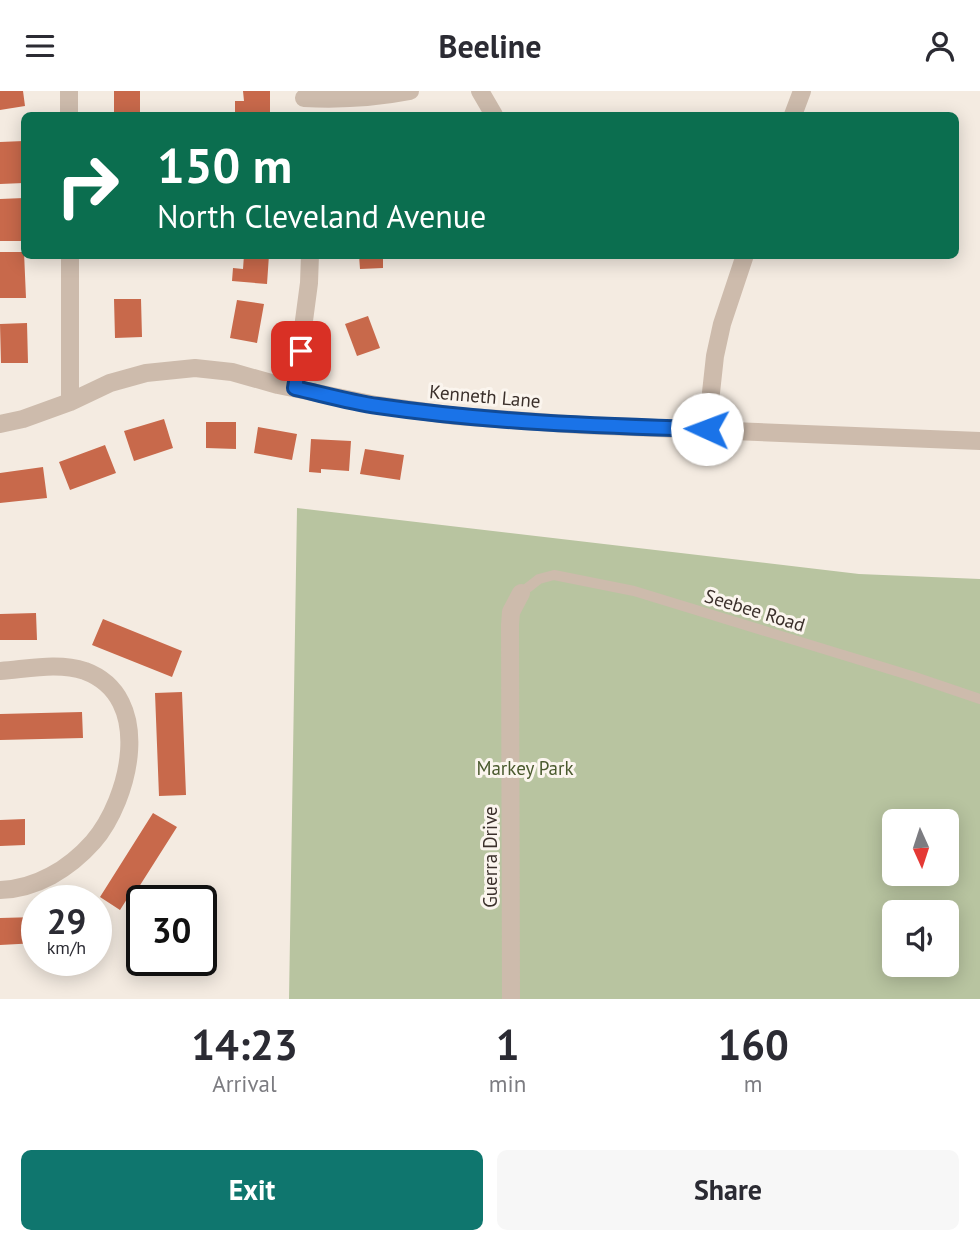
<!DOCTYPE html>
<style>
body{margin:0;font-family:"PT Sans",sans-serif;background:#f7f7f7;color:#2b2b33;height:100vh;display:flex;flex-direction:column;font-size:26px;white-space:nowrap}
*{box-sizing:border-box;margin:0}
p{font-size:23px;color:#7c7c81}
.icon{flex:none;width:38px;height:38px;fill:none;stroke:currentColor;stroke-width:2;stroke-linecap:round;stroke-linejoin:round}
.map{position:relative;height:908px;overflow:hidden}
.panel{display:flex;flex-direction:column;background:#fff;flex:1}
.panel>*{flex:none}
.banner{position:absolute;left:21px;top:21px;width:938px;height:147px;border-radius:10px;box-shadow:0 4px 18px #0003;background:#0b6e4f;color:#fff;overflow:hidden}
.needle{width:46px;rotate:177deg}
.controls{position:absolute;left:882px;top:718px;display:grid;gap:14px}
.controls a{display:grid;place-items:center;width:77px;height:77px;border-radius:10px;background:#fff;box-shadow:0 4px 18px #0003;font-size:35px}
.speed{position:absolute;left:21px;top:794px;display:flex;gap:14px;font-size:35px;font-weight:700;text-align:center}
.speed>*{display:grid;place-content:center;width:91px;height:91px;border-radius:50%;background:#fff;box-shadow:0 4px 18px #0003;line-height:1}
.speed small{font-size:18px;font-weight:400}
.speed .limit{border:4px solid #111;border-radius:10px;background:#fff;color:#111}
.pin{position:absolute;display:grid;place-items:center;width:60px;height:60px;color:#fff;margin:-30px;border-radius:14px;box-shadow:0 4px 10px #0006}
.me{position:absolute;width:77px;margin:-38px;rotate:272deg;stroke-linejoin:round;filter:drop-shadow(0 0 5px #0008)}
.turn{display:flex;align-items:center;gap:24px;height:147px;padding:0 21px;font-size:32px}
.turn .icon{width:91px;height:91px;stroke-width:2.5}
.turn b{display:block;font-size:49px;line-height:60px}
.eta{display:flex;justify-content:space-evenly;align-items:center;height:119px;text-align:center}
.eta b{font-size:42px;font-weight:800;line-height:49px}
.button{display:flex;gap:14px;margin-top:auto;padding:14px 21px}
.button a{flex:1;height:80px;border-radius:10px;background:#0f766e;color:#fff;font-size:28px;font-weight:800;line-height:80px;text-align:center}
.button a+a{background:#f7f7f7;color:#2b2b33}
header{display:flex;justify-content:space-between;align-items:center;height:91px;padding:0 21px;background:#fff;font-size:32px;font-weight:800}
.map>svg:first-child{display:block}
.green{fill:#b8c4a0;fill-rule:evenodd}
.building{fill:#c8694b}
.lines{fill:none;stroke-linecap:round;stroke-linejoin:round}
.service{stroke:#cdbbac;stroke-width:10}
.minor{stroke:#cdbbac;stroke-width:18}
.route-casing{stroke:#114b97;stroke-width:18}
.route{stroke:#1a73e8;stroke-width:12}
.labels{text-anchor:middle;stroke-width:6;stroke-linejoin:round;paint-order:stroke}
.street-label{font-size:19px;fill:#3b302b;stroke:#fbf5ee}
.park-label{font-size:19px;fill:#4a5a2e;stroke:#fbf5ee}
</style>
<header><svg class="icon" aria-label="menu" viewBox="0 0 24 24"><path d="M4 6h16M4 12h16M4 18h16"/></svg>Beeline<svg class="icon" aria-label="person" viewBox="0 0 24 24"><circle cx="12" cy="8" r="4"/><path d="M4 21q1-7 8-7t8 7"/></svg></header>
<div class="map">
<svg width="980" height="908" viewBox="0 0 980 908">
<rect width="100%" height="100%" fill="#f4ebe1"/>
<path class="green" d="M297,417L859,483L980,488V908H289ZM894,730H947V782H894ZM894,821H947V873H894Z"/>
<path class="building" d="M0,0H23L25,15L0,19Z
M114,0H140V24H114Z
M243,0H270V24H235V10H244Z
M24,50V92L0,93V51Z
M24,107V150H0V108Z
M0,161H24L26,207H0Z
M244,164H269L267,193L232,190L233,177L243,178Z
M359,164H383V177L360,178Z
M114,208H141L142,246L115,247Z
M237,209L264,213L257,252L230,247Z
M368,225L380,257L357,265L345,233Z
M27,232L28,272H1L0,233Z
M164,328L173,357L134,370L124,340Z
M206,331H236V358L206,357Z
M258,336L297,343L292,369L254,362Z
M311,348L351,350L349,380L321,378V382L309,381Z
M105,354L116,382L70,399L59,371Z
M365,358L404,364L400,389L360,383Z
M43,376L47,407L0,412V382Z
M36,522L37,549H0V523Z
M103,528L182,560L172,586L92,554Z
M182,601L186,704L159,705L155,602Z
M82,621L83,647L0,649V623Z
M153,722L177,736L130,810L127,808L120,819L100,806Z
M25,728V754L0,755V729Z
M37,826V852L0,854V827Z"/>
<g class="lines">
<path class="service" d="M521,502L539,488L554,484L634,500L912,585L980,608"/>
<path class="minor" d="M69,0V24
M480,0L494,24
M304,7C341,9 374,7 410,0
M793,24L802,0
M70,164V311
M295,297L309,192L310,164
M0,333L23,328L70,311L110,292L146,282L195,277L232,281L278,294L376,314L456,325L581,334L980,350
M707,338L715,265L722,233L745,164
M0,580C28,578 58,571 85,580C155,606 130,708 93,751C69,778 36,798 0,799
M511,908L510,534L511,521L521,502"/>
</g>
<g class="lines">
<g class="route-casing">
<path id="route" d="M301,260L295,297C322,303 350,311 378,315C487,331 597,335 707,338"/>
</g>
<use href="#route" class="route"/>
</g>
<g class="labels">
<g class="street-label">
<text transform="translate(485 305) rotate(5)" y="7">Kenneth Lane</text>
<text transform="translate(755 519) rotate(17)" y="7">Seebee Road</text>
<text transform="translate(490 766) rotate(-90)" y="7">Guerra Drive</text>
</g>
<g class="park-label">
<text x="525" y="684">Markey Park</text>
</g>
</g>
</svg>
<div class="controls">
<a><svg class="needle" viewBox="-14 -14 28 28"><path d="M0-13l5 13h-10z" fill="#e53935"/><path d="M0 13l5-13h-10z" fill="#7c7c81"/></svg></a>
<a><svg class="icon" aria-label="sound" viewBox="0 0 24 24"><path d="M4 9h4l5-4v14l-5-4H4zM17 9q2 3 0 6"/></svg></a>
</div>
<div class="speed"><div>29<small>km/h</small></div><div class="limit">30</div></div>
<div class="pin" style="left:301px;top:260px;background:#d93025"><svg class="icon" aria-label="arrive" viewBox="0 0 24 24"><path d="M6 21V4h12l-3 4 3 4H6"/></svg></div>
<svg class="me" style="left:707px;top:338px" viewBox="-20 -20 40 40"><circle r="19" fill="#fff"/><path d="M0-13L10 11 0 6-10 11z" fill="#1a73e8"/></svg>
<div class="banner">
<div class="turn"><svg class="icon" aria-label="right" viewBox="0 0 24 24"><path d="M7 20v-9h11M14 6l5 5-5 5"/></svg><div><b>150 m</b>North Cleveland Avenue</div></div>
</div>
</div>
<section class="panel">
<div class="eta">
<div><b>14:23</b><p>Arrival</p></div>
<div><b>1</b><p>min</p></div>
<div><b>160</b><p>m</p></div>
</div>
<div class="button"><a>Exit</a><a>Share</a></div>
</section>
